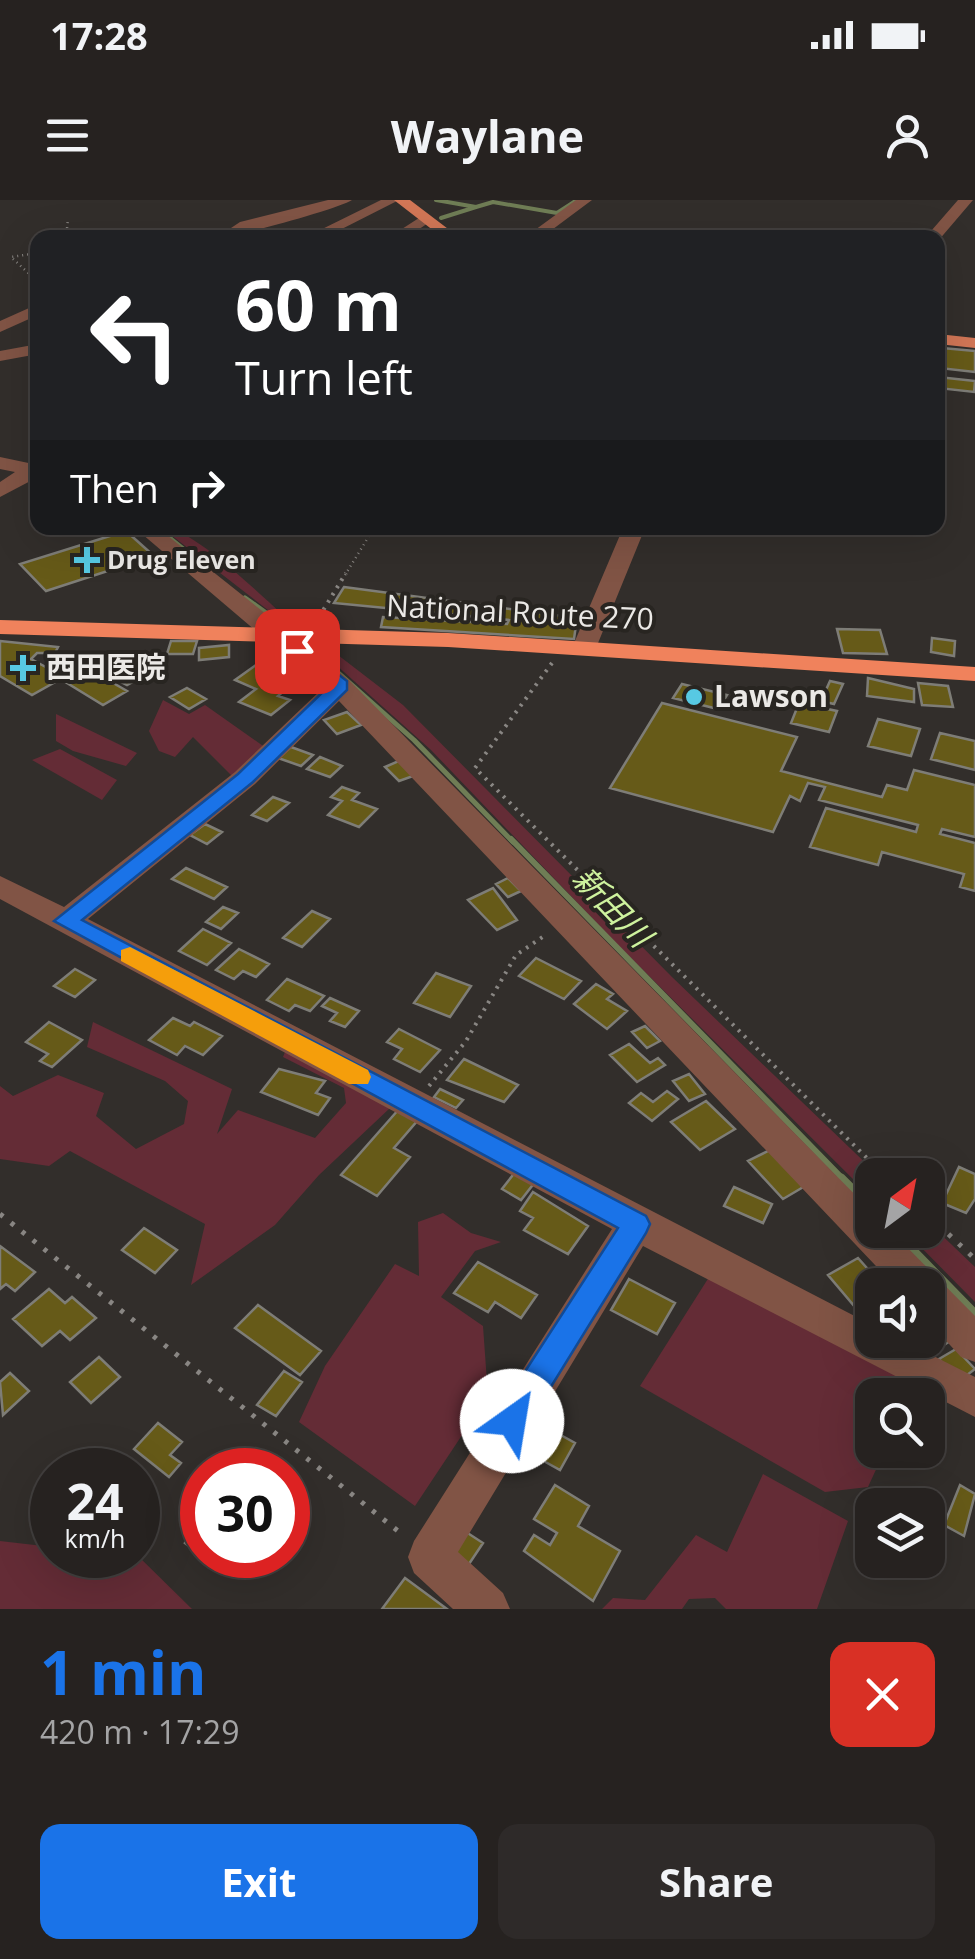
<!DOCTYPE html>
<meta charset="utf-8">
<style>
body{margin:0;font-family:"Open Sans","Noto Sans JP",sans-serif;background:#2e2a29;color:#f1f3f6;height:100vh;display:flex;flex-direction:column;font-size:38px;white-space:nowrap}
*{box-sizing:border-box;margin:0}
p{font-size:32px;color:#a4a4a5}
.icon{flex:none;width:55px;height:55px;fill:none;stroke:currentColor;stroke-width:2;stroke-linecap:round;stroke-linejoin:round}
.map{position:relative;height:1409px;overflow:hidden}
.sheet{display:flex;flex-direction:column;background:#262220;flex:1}
.sheet>*{flex:none}
.hud{position:absolute;left:30px;top:30px;width:915px;height:305px;border-radius:20px;box-shadow:0 10px 40px #0002,0 0 0 2px #423f3e;background:#202124;color:#fff;overflow:hidden}
.needle{width:65px;rotate:32deg}
.controls{position:absolute;left:855px;top:958px;display:grid;gap:20px}
.controls a{display:grid;place-items:center;width:90px;height:90px;border-radius:20px;background:#262220;box-shadow:0 10px 40px #0002,0 0 0 2px #423f3e;font-size:50px}
.speed{position:absolute;left:30px;top:1248px;display:flex;gap:20px;font-size:50px;font-weight:700;text-align:center}
.speed>*{display:grid;place-content:center;width:130px;height:130px;border-radius:50%;background:#262220;box-shadow:0 10px 40px #0002,0 0 0 2px #423f3e;line-height:1}
.speed small{font-size:25px;font-weight:400}
.speed .limit{border:15px solid #d22;background:#fff;color:#111}
.pin{position:absolute;display:grid;place-items:center;width:85px;height:85px;color:#fff;margin:-42px;border-radius:20px;box-shadow:0 5px 15px #0006}
.me{position:absolute;width:110px;margin:-55px;rotate:32deg;stroke-linejoin:round;filter:drop-shadow(0 0 8px #0008)}
.turn{display:flex;align-items:center;gap:35px;height:210px;padding:0 40px;font-size:45px}
.turn .icon{width:130px;height:130px;stroke-width:2.5}
.turn b{display:block;font-size:70px;line-height:85px}
.then{display:flex;align-items:center;height:95px;padding:0 40px;background:#0003;gap:20px;font-size:38px}
.round{display:grid;place-items:center;flex:none;width:105px;height:105px;border-radius:20px;background:#2e2a29}
.headline{display:flex;align-items:center;justify-content:space-between;height:170px;padding:0 40px}
h1{font-size:60px;font-weight:700;line-height:75px;color:#1a73e8}
.primary-button{display:flex;gap:20px;margin-top:auto;padding:20px 40px}
.primary-button a{flex:1;height:115px;border-radius:20px;background:#1a73e8;color:#fff;font-size:40px;font-weight:700;line-height:115px;text-align:center}
.primary-button a+a{background:#2e2a29;color:#f1f3f6}
.status{display:flex;justify-content:space-between;align-items:center;height:70px;padding:0 50px;background:#262220;direction:ltr}
.status svg{height:28px;fill:currentColor}
header{display:flex;justify-content:space-between;align-items:center;height:130px;padding:0 40px;background:#262220;font-size:45px;font-weight:700}
.map>svg:first-child{display:block}
.green{fill:#642c36}
.lines{fill:none;stroke-linecap:round;stroke-linejoin:round}
.stream-far3{stroke:#6f7d55;stroke-width:4}
.stream-far2{stroke:#6f7d55;stroke-width:5}
.stream-far1{stroke:#6f7d55;stroke-width:6}
.stream{stroke:#6f7d55;stroke-width:9}
.building{fill:#665a18;stroke:#7e7d77;stroke-width:2.5}
.path-far2{stroke:#898683;stroke-width:2.5;stroke-dasharray:1 4;stroke-linecap:butt}
.path-far1{stroke:#898683;stroke-width:4;stroke-dasharray:2.5 6;stroke-linecap:butt}
.path{stroke:#898683;stroke-width:5;stroke-dasharray:4 10;stroke-linecap:butt}
.minor{fill:#815445;fill-rule:evenodd}
.major{fill:#d17656;fill-rule:evenodd}
.highway{fill:#f0825c;fill-rule:evenodd}
.route{fill:#1a73e8;stroke:#114b97;stroke-width:2.5}
.slow{fill:#f59e0b}
.poi-dot{fill:#57c9e3;stroke:#282521;stroke-width:4}
.labels{text-anchor:middle;stroke-width:8;stroke-linejoin:round;paint-order:stroke}
.far-poi-label{font-size:25px;font-weight:bold;fill:#ebe9e6;stroke:#282521;text-anchor:start}
.street-label{font-size:30px;fill:#ebe9e6;stroke:#282521}
.poi-label{font-size:30px;font-weight:bold;fill:#ebe9e6;stroke:#282521;text-anchor:start}
.water-label{font-size:32px;font-style:italic;fill:#cef29e;stroke:#282521}
</style>
<div class="status"><b>17:28</b><svg viewBox="0 0 49 12"><path d="M0 12V9h3v3zM5 12V6h3v6zM10 12V3h3v9zM15 12V0h3v12zM26 1h20v11H26zM47 4h2v5h-2z"/></svg></div>
<header><svg class="icon" aria-label="menu" viewBox="0 0 24 24"><path d="M4 6h16M4 12h16M4 18h16"/></svg>Waylane<svg class="icon" aria-label="person" viewBox="0 0 24 24"><circle cx="12" cy="8" r="4"/><path d="M4 21q1-7 8-7t8 7"/></svg></header>
<div class="map">
<svg width="975" height="1409" viewBox="0 0 975 1409">
<rect width="100%" height="100%" fill="#322e2b"/>
<path class="green" d="M162,328C194,327 260,396 287,418L282,421Z
M325,445L403,505L672,777L878,975H872V998L616,743L431,550L315,446Z
M163,500L189,514L205,505L266,548L234,578L193,537L175,557L159,551L149,531Z
M56,514L137,553L126,566L73,551L56,541Z
M60,549L117,580L102,600L32,560Z
M93,822L232,889L217,934L238,910L315,938L346,903L344,888L283,857L287,847L390,908L319,975L275,1025L191,1085L205,1024L70,951L49,966L0,959V886L13,896L58,875L104,893L96,916L136,949L184,924L188,901L165,881L87,847Z
M443,1013L471,1033L501,1042L475,1051L441,1097L483,1126L488,1196L415,1306L299,1222L325,1166L395,1064L419,1076L418,1022Z
M928,1022L975,1067V1102L904,1030H928Z
M711,1074L917,1181L911,1195H872V1250H885L868,1287L825,1292L640,1186Z
M763,1274L848,1321L817,1409H726L715,1398L689,1399L682,1409H602L613,1398L645,1400L696,1335L727,1352Z
M0,1341L52,1347V1355H137L192,1409H0Z"/>
<g class="lines">
<path class="stream-far3" d="M436,0L476,7L441,18
M476,7L493,2L557,13L577,0
M158,328L200,362"/>
<path class="stream-far2" d="M245,398L276,420
M309,447L414,540L513,642"/>
<path class="stream-far1" d="M511,639L844,980"/>
<path class="stream" d="M841,978L872,1009
M893,1030L975,1114"/>
</g>
<path class="building" d="M942,148L975,151V172L939,168Z
M938,177L975,181L974,192L938,188Z
M126,331L154,356L46,391L20,364Z
M344,387L577,418L574,439L381,427L383,417L507,424L509,420L334,403Z
M837,429L880,430L887,454L843,453Z
M932,438L955,441L954,456L931,452Z
M0,441L58,447L55,453H37L31,459L64,477L32,495L0,476Z
M171,441H197L193,454H167Z
M229,445V457L199,460V448Z
M263,460L280,466L270,474L286,480L278,486L286,489L278,496L290,500L271,515L239,502L256,489L235,480Z
M101,462L114,470L120,467L140,478L127,485L113,478L108,480L127,491L103,505L67,483Z
M868,478L914,489V502L867,496Z
M830,481L843,484L834,504L821,501Z
M918,483L948,486L953,507L922,505Z
M682,484L727,495L718,509L673,498Z
M187,488L206,499L189,509L170,497Z
M662,503L797,537L781,571L882,597L887,585L907,590L914,570L975,585V637L942,629L940,634L975,643V691L960,687L964,674L882,652L878,665L810,647L826,608L916,632L918,625L819,600L825,587L808,583L800,601L790,596L773,632L610,588Z
M799,503L837,511L829,532L791,523Z
M347,512L361,525L337,534L324,520Z
M878,519L920,529L911,556L868,546Z
M940,533L975,541V570L931,559Z
M291,547L313,555L301,566L278,558Z
M320,557L342,566L330,577L307,569Z
M401,560L416,575L399,581L385,567Z
M342,587L359,593L352,600L377,609L359,627L328,615L342,601L331,597Z
M273,597L289,603L267,621L252,615Z
M205,624L222,632L207,644L190,635Z
M186,668L227,687L214,699L172,679Z
M508,678L521,691L508,697L496,684Z
M493,688L517,720L497,730L468,700Z
M223,707L238,713L221,729L206,722Z
M312,711L330,719L302,747L283,738Z
M203,729L231,743L207,765L179,751Z
M239,749L269,764L256,777L243,771L234,779L216,770Z
M536,758L581,781L564,799L519,776Z
M75,769L95,780L75,797L54,786Z
M436,773L471,786L450,817L414,803Z
M287,779L324,796L310,811L295,805L289,811L267,800Z
M596,784L613,794L607,799L627,811L607,829L574,804Z
M330,798L359,811L345,827L330,821L337,813L322,806Z
M173,818L190,826L194,822L222,836L203,855L185,846L177,855L149,840Z
M49,822L82,840L52,867L40,861L48,854L26,842Z
M645,826L660,841L647,848L632,832Z
M399,829L440,850L420,872L394,859L402,849L387,842Z
M629,844L650,863L658,858L665,865L637,882L610,855Z
M464,859L518,885L504,902L447,880Z
M279,869L325,881L316,893L330,898L318,915L261,892Z
M689,874L705,894L689,901L673,881Z
M440,889L463,900L456,908L434,897Z
M667,891L678,899L652,921L629,903L641,893L653,902Z
M706,901L735,929L700,950L671,922Z
M399,909L418,920L394,948L410,957L377,996L341,975Z
M770,950L805,986L783,999L748,961Z
M959,967L975,974V999L966,1013L942,1003Z
M516,971L535,982L521,1000L502,989Z
M734,987L772,1004L763,1023L724,1006Z
M533,992L588,1026L568,1054L524,1030L533,1018L520,1011Z
M144,1028L177,1050L155,1073L122,1050Z
M0,1046L35,1072L15,1091L6,1084L0,1089Z
M858,1058L882,1085H872V1107L861,1114L828,1075Z
M478,1062L537,1095L521,1118L495,1102L488,1112L454,1093Z
M629,1079L675,1103L657,1134L611,1110Z
M49,1089L65,1103L72,1097L96,1118L70,1140L60,1131L42,1146L13,1119Z
M258,1105L321,1151L300,1175L235,1128Z
M928,1113L952,1140L919,1160L901,1140H928Z
M956,1149L975,1169L959,1181L939,1159Z
M99,1157L120,1177L91,1203L70,1182Z
M284,1171L302,1182L276,1216L257,1205Z
M10,1173L29,1191L3,1215L0,1182Z
M158,1223L182,1242L170,1255L181,1263L169,1277L134,1249Z
M548,1228L575,1243L560,1270L533,1255Z
M555,1285L589,1306L578,1326L620,1351L593,1401L524,1351L534,1335L550,1345L557,1333L534,1319Z
M960,1285L975,1294L964,1336L944,1325Z
M202,1323V1355H230L218,1369L185,1343Z
M463,1330L483,1343L463,1373L443,1358Z
M405,1378L447,1409H382Z"/>
<g class="lines">
<path class="path-far2" d="M66,38L68,19
M38,53L11,57L38,82
M345,375L374,328"/>
<path class="path-far1" d="M319,417L346,373
M552,463L475,568L884,975
M429,886L466,841L516,755L547,734"/>
<path class="path" d="M0,1014L403,1335
M928,1015L975,1059"/>
<path class="minor" d="M328,0H352C338,9 233,38 216,38L240,22Z
M381,0H399L324,38H304Z
M576,0H592L541,38H524Z
M958,0H973L938,41L925,38Z
M422,16L434,19L406,38H388Z
M38,104V115L0,132V121Z
M38,144V154L0,161V151Z
M0,257L38,265V277L0,297V282L15,272L0,269Z
M135,328H158L349,480L872,1012V1030H890L975,1116V1162L961,1157L928,1121V1085H894L339,501L255,584L88,719L872,1125V1140H902L975,1177V1217L643,1046L458,1352L503,1393L510,1409H453L414,1373L408,1357L414,1341L612,1029L0,699V676L64,707L235,572L323,488Z
M623,328H645L596,448L593,453H575L572,448Z"/>
<path class="major" d="M394,0H410L460,38H443Z
M938,134L975,138V148L938,144Z"/>
<path class="highway" d="M0,420L448,433L975,467V481L448,447L0,434Z"/>
</g>
<path class="route" d="M291,447H303L347,481V490L253,582L82,720L646,1016L650,1024L646,1033L523,1232L512,1236L500,1232L496,1221L500,1210L618,1028L54,721L238,574L329,486L291,455Z"/>
<path class="slow" d="M130,747L368,870L371,877L368,884H349L121,761V750Z"/>
<g class="poi-dot">
<path d="M82 345h10v10h10v10h-10v10h-10v-10h-10v-10h10z"/>
<path d="M18 453h10v10h10v10h-10v10h-10v-10h-10v-10h10z"/>
<circle cx="694" cy="497" r="10"/>
</g>
<g class="labels">
<g class="far-poi-label">
<text x="107" y="369">Drug Eleven</text>
</g>
<g class="street-label">
<text transform="translate(520 413) rotate(3)" y="10">National Route 270</text>
</g>
<g class="poi-label">
<text x="46" y="478">西田医院</text>
<text x="714" y="507">Lawson</text>
</g>
<g class="water-label">
<text transform="translate(612 707) rotate(46)" y="11">新田川</text>
</g>
</g>
</svg>
<div class="controls">
<a><svg class="needle" viewBox="-14 -14 28 28"><path d="M0-13l5 13h-10z" fill="#e53935"/><path d="M0 13l5-13h-10z" fill="#a4a4a5"/></svg></a>
<a><svg class="icon" aria-label="sound" viewBox="0 0 24 24"><path d="M4 9h4l5-4v14l-5-4H4zM17 9q2 3 0 6"/></svg></a>
<a><svg class="icon" aria-label="search" viewBox="0 0 24 24"><circle cx="10" cy="10" r="6"/><path d="M15 15l6 6"/></svg></a>
<a><svg class="icon" aria-label="layers" viewBox="0 0 24 24"><path d="M12 4l9 5-9 5-9-5zM3 14l9 5 9-5"/></svg></a>
</div>
<div class="speed"><div>24<small>km/h</small></div><div class="limit">30</div></div>
<div class="pin" style="left:297px;top:451px;background:#d93025"><svg class="icon" aria-label="arrive" viewBox="0 0 24 24"><path d="M6 21V4h12l-3 4 3 4H6"/></svg></div>
<svg class="me" style="left:512px;top:1221px" viewBox="-20 -20 40 40"><circle r="19" fill="#fff"/><path d="M0-13L10 11 0 6-10 11z" fill="#1a73e8"/></svg>
<div class="hud">
<div class="turn"><svg class="icon" aria-label="left" viewBox="0 0 24 24"><path d="M17 20v-9H6M10 6l-5 5 5 5"/></svg><div><b>60 m</b>Turn left</div></div>
<div class="then">Then<svg class="icon" aria-label="right" viewBox="0 0 24 24"><path d="M7 20v-9h11M14 6l5 5-5 5"/></svg></div>
</div>
</div>
<section class="sheet">
<div class="headline"><div><h1>1 min</h1><p>420 m · 17:29</p></div><a class="round" style="background:#d93025;color:#fff"><svg class="icon" aria-label="close" viewBox="0 0 24 24"><path d="M6 6l12 12M18 6L6 18"/></svg></a></div>
<div class="primary-button"><a>Exit</a><a>Share</a></div>
</section>
